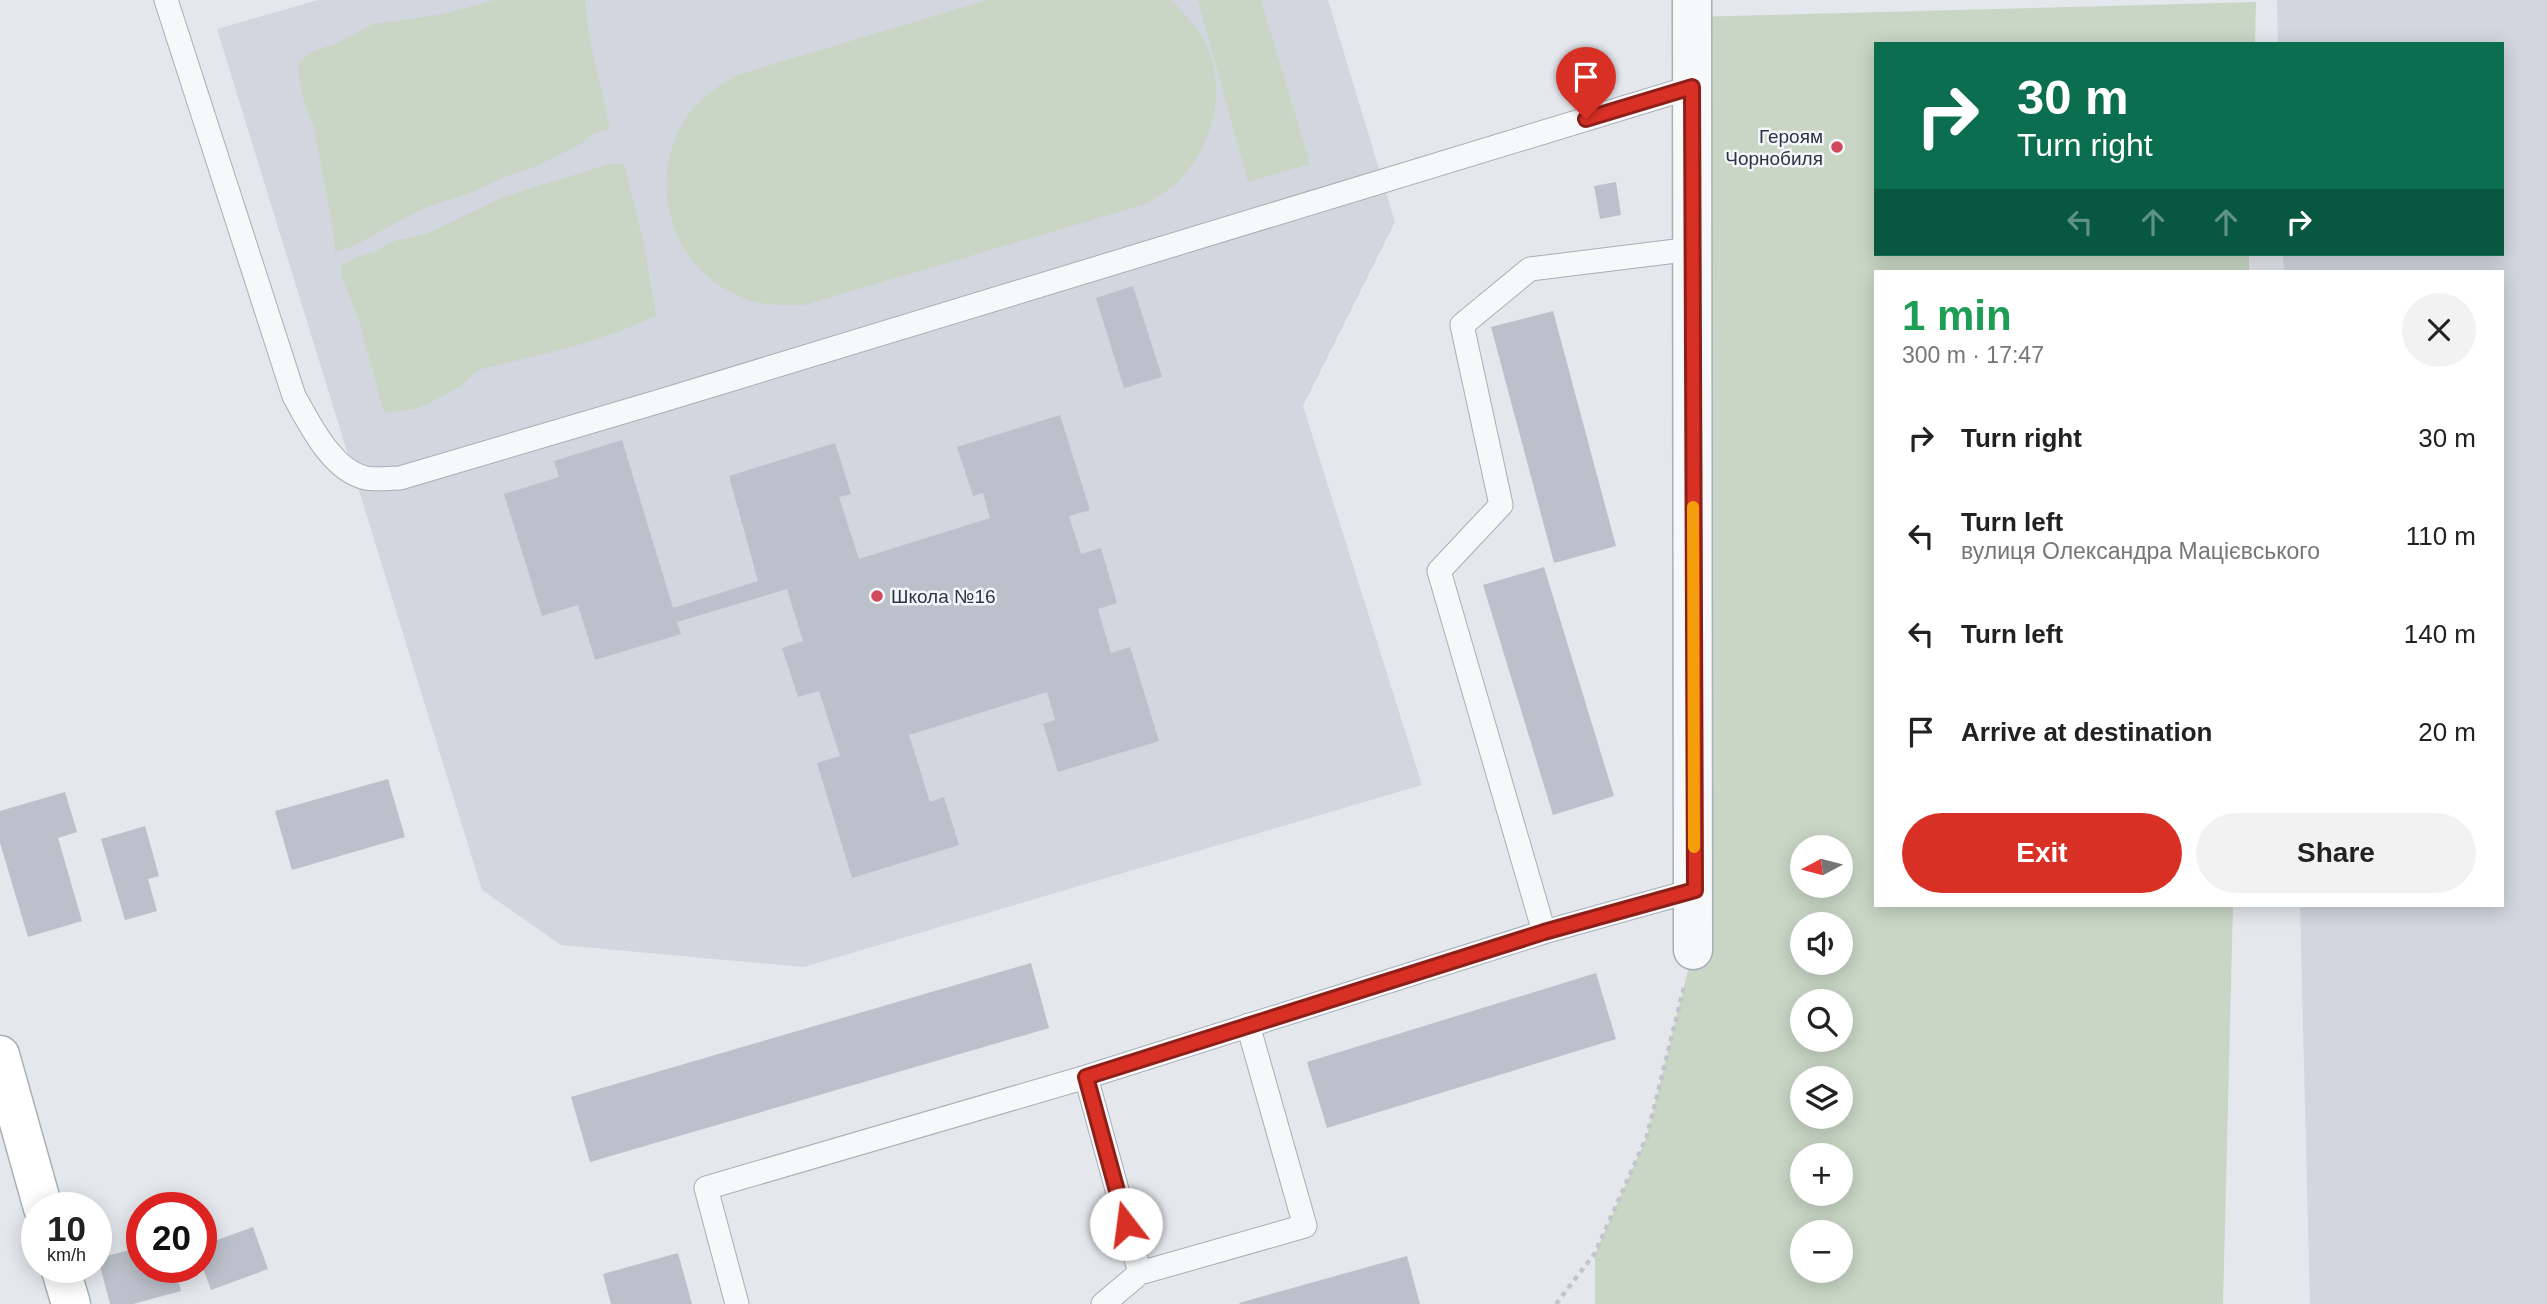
<!DOCTYPE html>
<meta charset="utf-8">
<style>
body{margin:0;font-family:Helvetica,sans-serif;background:#f2f2f2;color:#222;height:100vh;display:flex;flex-direction:column;font-size:26px;white-space:nowrap}
*{box-sizing:border-box;margin:0}
p{font-size:23px;color:#767676}
.icon{flex:none;width:38px;height:38px;fill:none;stroke:currentColor;stroke-width:2;stroke-linecap:round;stroke-linejoin:round}
.map{position:relative;flex:1;overflow:hidden}
.sheet{position:absolute;left:1874px;top:270px;width:630px;height:637px;display:flex;flex-direction:column;background:#fff;border-radius:0px;box-shadow:0 4px 18px #0003}
.sheet>*{flex:none}
.top-card{position:absolute;left:1874px;top:42px;width:630px;height:214px;border-radius:0px;box-shadow:0 4px 18px #0003;background:#0b6e4f;color:#fff;overflow:hidden}
.needle{width:46px;rotate:263deg}
.fabs{position:absolute;left:1790px;top:835px;display:grid;gap:14px}
.fabs a{display:grid;place-items:center;width:63px;height:63px;border-radius:50%;background:#fff;box-shadow:0 4px 18px #0003;font-size:35px}
.speed{position:absolute;left:21px;top:1192px;display:flex;gap:14px;font-size:35px;font-weight:700;text-align:center}
.speed>*{display:grid;place-content:center;width:91px;height:91px;border-radius:50%;background:#fff;box-shadow:0 4px 18px #0003;line-height:1}
.speed small{font-size:18px;font-weight:400}
.speed .limit{border:10px solid #d22;background:#fff;color:#111}
.pin{position:absolute;display:grid;place-items:center;width:60px;height:60px;color:#fff;margin:-72px -30px;border-radius:50% 50% 50% 0;rotate:-45deg;box-shadow:0 0 7px #0007}
.pin .icon{rotate:45deg}
.me{position:absolute;width:77px;margin:-38px;rotate:345deg;stroke-linejoin:round;filter:drop-shadow(0 0 5px #0008)}
.turn{display:flex;align-items:center;gap:24px;height:147px;padding:0 28px;font-size:32px}
.turn .icon{width:91px;height:91px;stroke-width:2.5}
.turn b{display:block;font-size:49px;line-height:60px}
.lanes{display:flex;align-items:center;height:66px;padding:0 28px;background:#0003;justify-content:center;gap:35px;direction:ltr}
.lanes .off{opacity:.35}
.round{display:grid;place-items:center;flex:none;width:74px;height:74px;border-radius:37px;background:#f2f2f2}
.summary{display:flex;align-items:center;justify-content:space-between;height:119px;padding:0 28px}
h1{font-size:42px;font-weight:600;line-height:52px;color:#1e9e55}
.button{display:flex;gap:14px;margin-top:auto;padding:14px 28px}
.button a{flex:1;height:80px;border-radius:42px;background:#d93025;color:#fff;font-size:28px;font-weight:600;line-height:80px;text-align:center}
.button a+a{background:#f2f2f2;color:#222}
ul{padding:0;list-style:none}
li{display:flex;align-items:center;gap:21px;height:98px;padding:0 28px}
li div{flex:1}
li b{display:block;font-size:26px}
li em{font-style:normal}
.map>svg:first-child{display:block}
.built{fill:#d2d6de}
.green{fill:#c9d6c5;fill-rule:evenodd}
.building{fill:#bbc0ca}
.lines{fill:none;stroke-linecap:round;stroke-linejoin:round}
.lane-casing{stroke:#a9aeb7;stroke-width:25}
.street-casing{stroke:#a9aeb7;stroke-width:41}
.secondary-casing{stroke:#a9aeb7;stroke-width:41}
.path{stroke:#c2c5cb;stroke-width:4.5;stroke-dasharray:5 5;stroke-linecap:butt}
.lane{stroke:#f7f8fa;stroke-width:23}
.street{stroke:#f7f8fa;stroke-width:38}
.secondary{stroke:#fff;stroke-width:38}
.route-casing{stroke:#8d1f18;stroke-width:18}
.route{stroke:#d93025;stroke-width:12}
.slow{stroke:#f59e0b;stroke-width:12}
.poi-dot{fill:#d1495b;stroke:#f4f6f9;stroke-width:2.5}
.labels{text-anchor:middle;stroke-width:5;stroke-linejoin:round;paint-order:stroke}
.poi-label{font-size:19px;fill:#2b3445;stroke:#f4f6f9;text-anchor:end}
</style>
<div class="map">
<svg width="2547" height="1304" viewBox="0 0 2547 1304">
<rect width="100%" height="100%" fill="#e4e7ec"/>
<path class="built" d="M318,0H1328L1395,222L1303,406L1422,785L804,967L561,945L482,890L217,29Z
M2277,0H2547V1304H2310L2300,905H2502V271H2284L2283,254H2502V44H2278Z"/>
<path class="green" d="M494,0H585L589,35L610,129L593,134L581,144L534,167L504,177L473,192L422,209L353,246L335,252L334,236L314,128L302,95L298,65L310,52L335,44L373,24L445,14Z
M988,0H1171C1184,13 1196,25 1205,42C1229,90 1212,152 1173,186C1165,193 1154,198 1146,204L804,305C783,305 761,306 741,297C669,268 645,178 688,115C701,97 718,86 737,75Z
M1198,0H1261L1310,164L1248,182Z
M2256,2L2255,44H1876V254H2249V271H1876V905H2233L2223,1304H1595V1254L1647,1136L1693,950L1692,17ZM1802,847H1841V886H1802ZM1802,924H1841V962H1802ZM1802,1001H1841V1040H1802ZM1802,1078H1841V1116H1802ZM1802,1155H1841V1194H1802ZM1802,1232H1841V1270H1802Z
M609,164H624L645,250L656,316L618,332L572,347L478,370L462,385L430,403L415,409L384,413L360,324L344,282L340,267L357,257L375,252L394,241L429,233L503,197Z"/>
<path class="building" d="M1616,182L1621,215L1600,219L1594,186Z
M1133,286L1162,377L1124,388L1096,298Z
M1553,311L1616,546L1554,563L1491,327Z
M1060,415L1090,510L1069,516L1081,554L1101,548L1117,603L1098,609L1111,653L1130,647L1159,741L1058,772L1043,724L1055,720L1047,692L909,735L930,802L944,797L959,845L852,878L817,763L840,756L819,691L798,697L782,648L803,641L787,589L677,622L681,634L595,660L578,605L542,616L504,494L559,477L554,461L622,440L673,608L758,581L729,476L835,443L851,494L839,497L859,559L990,518L983,493L973,496L957,447Z
M1544,567L1614,796L1553,815L1483,585Z
M388,779L405,837L292,870L275,811Z
M65,792L77,832L58,838L82,921L28,937L0,843V811Z
M145,826L159,876L148,879L157,911L125,920L101,839Z
M1031,963L1049,1028L590,1162L571,1097Z
M1596,973L1616,1039L1327,1128L1307,1062Z
M253,1227L268,1269L211,1290L201,1263V1246Z
M142,1247V1267H175L181,1291L133,1304H110L98,1258Z
M678,1253L692,1304H611L603,1274Z
M1407,1256L1420,1304H1240L1239,1303Z"/>
<g class="lines">
<g class="lane-casing">
<path id="lane" d="M166,0L294,396C309,423 332,471 366,478C376,480 389,478 400,478L657,402L1692,87
M1544,932L1439,571L1501,505L1462,325L1530,269L1692,249
M1086,1077L1140,1273L1103,1304
M1140,1273L1305,1226L1248,1025
M737,1304L706,1188L1086,1077L1544,932L1695,890"/>
</g>
<g class="street-casing">
<path id="street" d="M1692,0L1693,950"/>
</g>
<g class="secondary-casing">
<path id="secondary" d="M0,1055L43,1208
M60,1267L71,1304"/>
</g>
<path class="path" d="M1556,1304L1595,1253L1647,1136L1684,987"/>
<use href="#lane" class="lane"/>
<use href="#street" class="street"/>
<use href="#secondary" class="secondary"/>
</g>
<g class="lines">
<g class="route-casing">
<path id="route" d="M1126,1224L1086,1077L1544,932L1695,890L1692,87L1586,119"/>
</g>
<use href="#route" class="route"/>
<path class="slow" d="M1693,507L1694,847"/>
</g>
<g class="poi-dot">
<circle cx="1837" cy="147" r="7"/>
<circle cx="877" cy="596" r="7"/>
</g>
<g class="labels">
<g class="poi-label">
<text x="1823" y="143">Героям<tspan x="1823" dy="22">Чорнобиля</tspan></text>
<text x="891" y="603" text-anchor="start">Школа №16</text>
</g>
</g>
</svg>
<div class="fabs">
<a><svg class="needle" viewBox="-14 -14 28 28"><path d="M0-13l5 13h-10z" fill="#e53935"/><path d="M0 13l5-13h-10z" fill="#767676"/></svg></a>
<a><svg class="icon" aria-label="sound" viewBox="0 0 24 24"><path d="M4 9h4l5-4v14l-5-4H4zM17 9q2 3 0 6"/></svg></a>
<a><svg class="icon" aria-label="search" viewBox="0 0 24 24"><circle cx="10" cy="10" r="6"/><path d="M15 15l6 6"/></svg></a>
<a><svg class="icon" aria-label="layers" viewBox="0 0 24 24"><path d="M12 4l9 5-9 5-9-5zM3 14l9 5 9-5"/></svg></a>
<a>+</a>
<a>−</a>
</div>
<div class="speed"><div>10<small>km/h</small></div><div class="limit">20</div></div>
<div class="pin" style="left:1586px;top:119px;background:#d93025"><svg class="icon" aria-label="arrive" viewBox="0 0 24 24"><path d="M6 21V4h12l-3 4 3 4H6"/></svg></div>
<svg class="me" style="left:1126px;top:1224px" viewBox="-20 -20 40 40"><circle r="19" fill="#fff"/><path d="M0-13L10 11 0 6-10 11z" fill="#d93025"/></svg>
<div class="top-card">
<div class="turn"><svg class="icon" aria-label="right" viewBox="0 0 24 24"><path d="M7 20v-9h11M14 6l5 5-5 5"/></svg><div><b>30 m</b>Turn right</div></div>
<div class="lanes"><svg class="icon off" aria-label="left" viewBox="0 0 24 24"><path d="M17 20v-9H6M10 6l-5 5 5 5"/></svg><svg class="icon off" aria-label="ahead" viewBox="0 0 24 24"><path d="M12 20V5M6 11l6-6 6 6"/></svg><svg class="icon off" aria-label="ahead" viewBox="0 0 24 24"><path d="M12 20V5M6 11l6-6 6 6"/></svg><svg class="icon" aria-label="right" viewBox="0 0 24 24"><path d="M7 20v-9h11M14 6l5 5-5 5"/></svg></div>
</div>
<section class="sheet">
<div class="summary"><div><h1>1 min</h1><p>300 m · 17:47</p></div><a class="round"><svg class="icon" aria-label="close" viewBox="0 0 24 24"><path d="M6 6l12 12M18 6L6 18"/></svg></a></div>
<ul>
<li><svg class="icon" aria-label="right" viewBox="0 0 24 24"><path d="M7 20v-9h11M14 6l5 5-5 5"/></svg><div><b>Turn right</b></div><em>30 m</em></li>
<li><svg class="icon" aria-label="left" viewBox="0 0 24 24"><path d="M17 20v-9H6M10 6l-5 5 5 5"/></svg><div><b>Turn left</b><p>вулиця Олександра Мацієвського</p></div><em>110 m</em></li>
<li><svg class="icon" aria-label="left" viewBox="0 0 24 24"><path d="M17 20v-9H6M10 6l-5 5 5 5"/></svg><div><b>Turn left</b></div><em>140 m</em></li>
<li><svg class="icon" aria-label="arrive" viewBox="0 0 24 24"><path d="M6 21V4h12l-3 4 3 4H6"/></svg><div><b>Arrive at destination</b></div><em>20 m</em></li>
</ul>
<div class="button"><a>Exit</a><a>Share</a></div>
</section>
</div>
